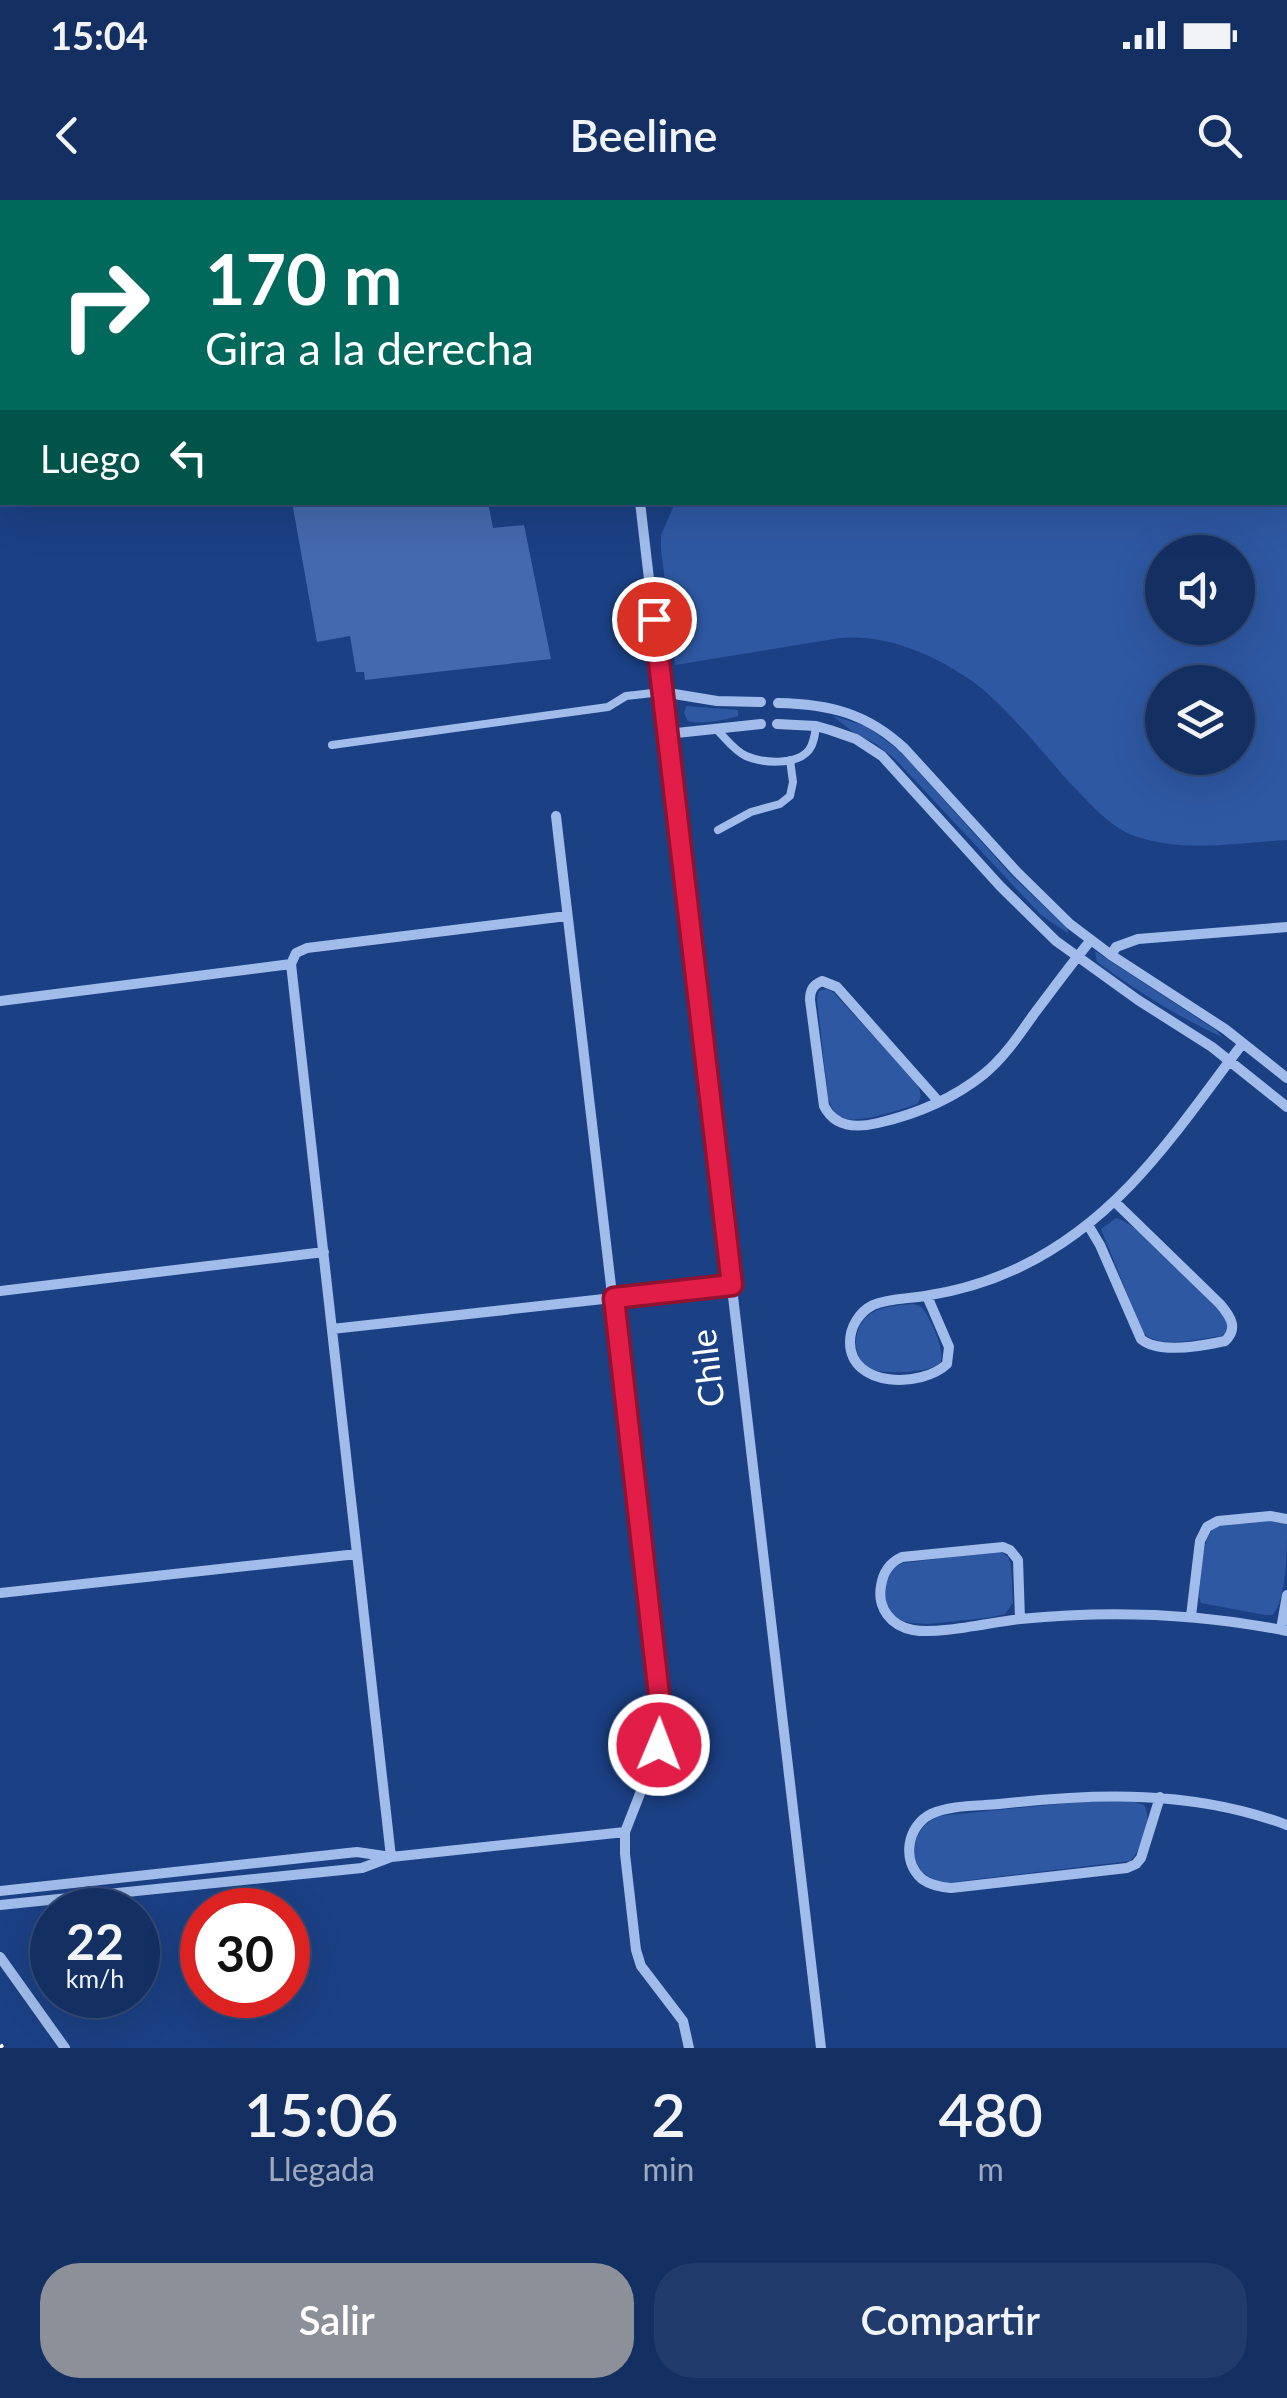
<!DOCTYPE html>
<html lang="es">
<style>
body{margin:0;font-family:Lato,sans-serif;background:#213c6c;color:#f1f3f6;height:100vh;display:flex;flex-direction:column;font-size:38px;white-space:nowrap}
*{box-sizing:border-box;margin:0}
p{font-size:32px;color:#9da9be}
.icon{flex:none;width:55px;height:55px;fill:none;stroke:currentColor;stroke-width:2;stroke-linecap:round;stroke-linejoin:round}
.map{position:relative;height:1848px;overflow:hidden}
.sheet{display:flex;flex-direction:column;background:#143063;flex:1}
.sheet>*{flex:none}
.guide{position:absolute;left:0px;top:0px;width:1288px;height:305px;box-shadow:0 10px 40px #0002,0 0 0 2px #334b78;background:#00695c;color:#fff;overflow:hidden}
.tools{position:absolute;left:1145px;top:335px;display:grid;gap:20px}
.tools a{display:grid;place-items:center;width:110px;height:110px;border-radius:50%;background:#143063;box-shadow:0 10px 40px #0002,0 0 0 2px #334b78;font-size:50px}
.speed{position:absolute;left:30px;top:1688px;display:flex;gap:20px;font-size:50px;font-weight:700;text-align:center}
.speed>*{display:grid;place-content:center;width:130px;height:130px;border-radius:50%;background:#143063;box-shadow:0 10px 40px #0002,0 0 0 2px #334b78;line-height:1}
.speed small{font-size:25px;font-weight:400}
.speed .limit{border:15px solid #d22;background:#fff;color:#111}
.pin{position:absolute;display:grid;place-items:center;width:85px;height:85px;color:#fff;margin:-42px;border:5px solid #fff;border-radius:50%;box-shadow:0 2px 10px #0007}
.me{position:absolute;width:110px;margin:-55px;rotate:1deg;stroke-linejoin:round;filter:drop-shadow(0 0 8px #0008)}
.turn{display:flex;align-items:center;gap:35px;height:210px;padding:0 40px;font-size:45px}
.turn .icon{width:130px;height:130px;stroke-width:2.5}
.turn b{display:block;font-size:70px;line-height:85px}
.then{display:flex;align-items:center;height:95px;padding:0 40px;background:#0003;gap:20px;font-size:38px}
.eta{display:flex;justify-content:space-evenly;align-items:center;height:170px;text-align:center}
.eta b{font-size:60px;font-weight:600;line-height:70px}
.action{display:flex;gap:20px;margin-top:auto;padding:20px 40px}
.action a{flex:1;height:115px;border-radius:40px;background:#8c9099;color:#fff;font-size:40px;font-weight:600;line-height:115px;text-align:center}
.action a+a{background:#213c6c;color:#f1f3f6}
.status{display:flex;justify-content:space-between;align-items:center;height:70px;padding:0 50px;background:#143063;direction:ltr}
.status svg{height:28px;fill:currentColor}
header{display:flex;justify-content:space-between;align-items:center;height:130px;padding:0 40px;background:#143063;font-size:45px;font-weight:600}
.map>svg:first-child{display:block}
.green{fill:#2e58a2;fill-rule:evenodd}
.building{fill:#4469ad}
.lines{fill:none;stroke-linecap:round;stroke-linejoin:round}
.service{stroke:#a1bceb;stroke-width:8}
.minor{stroke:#a1bceb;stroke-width:10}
.tertiary{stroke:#a1bceb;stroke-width:18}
.motorway{stroke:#fff;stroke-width:25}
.rail{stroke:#fff;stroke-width:5;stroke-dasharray:18 8;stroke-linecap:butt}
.route-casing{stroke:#92132f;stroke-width:25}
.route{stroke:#e11d48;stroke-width:18}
.labels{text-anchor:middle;stroke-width:8;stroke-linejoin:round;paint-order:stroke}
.street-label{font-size:35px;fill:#fff;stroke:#1b4084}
</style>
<div class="status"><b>15:04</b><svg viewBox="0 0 49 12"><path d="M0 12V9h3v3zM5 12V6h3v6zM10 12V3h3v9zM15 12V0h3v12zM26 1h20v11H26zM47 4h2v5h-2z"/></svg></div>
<header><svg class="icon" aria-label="back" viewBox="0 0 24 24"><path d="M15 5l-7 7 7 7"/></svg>Beeline<svg class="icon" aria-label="search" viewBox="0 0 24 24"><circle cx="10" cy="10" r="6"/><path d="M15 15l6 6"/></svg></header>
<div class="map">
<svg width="1287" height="1848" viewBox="0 0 1287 1848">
<rect width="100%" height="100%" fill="#1b4084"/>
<path class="green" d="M0,0H256L266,2H2V29L0,28Z
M319,0H639L665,2H328Z
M1285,181L1287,182V640C1238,643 1182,653 1135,636C1109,627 1089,602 1070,583C1041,551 1003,502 969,479C931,453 885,434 840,438L675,465L661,349V335L675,303L1285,302ZM1162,352H1238V428H1162ZM1162,482H1238V558H1162Z
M686,506L738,510V516C726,520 700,525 688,521L684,513Z
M833,516L866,526L900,551L1013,677L1067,728L1069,734L1041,715L895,559L876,544L853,532Z
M1095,751L1217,831L1222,837C1178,817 1137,791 1097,762Z
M826,789L833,792L917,883C920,891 923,897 917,904C900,910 859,924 843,918C834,915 831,906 828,898L817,799L819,791Z
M1116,1018C1139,1023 1204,1094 1224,1115L1228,1124L1227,1131L1222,1136C1199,1138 1162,1150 1143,1133L1101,1029Z
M913,1104C916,1105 918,1105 920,1106C929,1113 947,1154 940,1163C931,1173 883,1175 871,1169C848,1157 853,1121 875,1111C886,1106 901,1105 913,1104Z
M1275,1319L1287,1325C1287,1349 1287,1397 1273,1415H1265L1201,1403L1199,1397C1202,1376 1199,1339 1217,1326Z
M993,1352H1001L1008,1357L1011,1364L1013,1403L1005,1414C990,1418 973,1419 957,1421C930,1424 879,1433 885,1387C887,1375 892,1368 903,1363Z
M1131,1601L1144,1605C1153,1621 1142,1648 1130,1661L945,1683C905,1674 904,1634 938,1616L1080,1602Z"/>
<path class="building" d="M292,302H488L493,328L524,325L551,459L365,480L364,472H356L350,436L317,442Z"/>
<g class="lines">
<path class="service" d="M715,528C725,537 733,550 746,556C762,563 796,566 809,550C814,543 815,535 816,526
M332,545L608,507L626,496L662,492
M718,630L751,612L780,604L790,596L793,582L790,560"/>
<path class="minor" d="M640,302L821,1848
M662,492L717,501L761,502
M778,503C829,504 867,513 905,549L1016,671L1070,724L1111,755L1225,829L1287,878
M777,524L816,526L830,530L856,539L882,556L1000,686L1056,741L1138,800L1212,847L1287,907
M667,534L761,524
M556,616L661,1513L659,1545L625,1632V1654L636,1750L641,1766L683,1821L689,1848
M567,716L307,748L296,753L291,764L391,1657L625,1632
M1111,755L1116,747L1138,739L1287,727
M0,801L291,764
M939,902L837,787L822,781C813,785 810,790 810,800L824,906C835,928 857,928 878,923C917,914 953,899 984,874C1004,858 1019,835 1034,814C1053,789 1071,764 1091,740
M1088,1025L1100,1045L1141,1139C1158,1154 1203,1146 1225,1141C1239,1128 1230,1116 1220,1104L1115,1002
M0,1091L324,1052
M927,1096L949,1147L947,1164C922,1188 850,1188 850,1142C850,1127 859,1112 873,1105C889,1098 908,1099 925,1096C957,1091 991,1081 1020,1067C1122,1018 1176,931 1243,843
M332,1129L731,1085
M0,1393L357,1354
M1191,1416L1200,1341L1207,1327L1218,1321L1270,1316L1287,1319
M1020,1419L1018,1360L1010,1350L1003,1347L902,1357C889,1363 883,1372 881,1386C877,1408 891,1426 913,1430C938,1435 992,1422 1020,1419C1111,1410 1197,1413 1287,1431
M1281,1429L1287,1395
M1160,1597L1141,1658L1136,1664L1127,1668L951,1688C940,1687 930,1685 922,1679C901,1661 907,1626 931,1614C950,1605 978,1606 999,1604C1097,1593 1193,1590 1287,1625
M0,1691L357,1652L391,1657L362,1668L0,1705
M0,1757L65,1848"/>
<path class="tertiary" d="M607,0V2
M0,41H2
M1285,155H1287"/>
<path class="motorway" d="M292,0L301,2
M834,0L860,2
M1264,0L1283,2
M1285,46H1287"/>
<path class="rail" d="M0,1845L2,1848"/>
</g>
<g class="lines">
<g class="route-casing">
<path id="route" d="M654,419L732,1085L614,1098L661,1513L659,1545"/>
</g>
<use href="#route" class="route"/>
</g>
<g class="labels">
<g class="street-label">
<text transform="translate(708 1168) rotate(-97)" y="12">Chile</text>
</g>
</g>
</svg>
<div class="tools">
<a><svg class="icon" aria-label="sound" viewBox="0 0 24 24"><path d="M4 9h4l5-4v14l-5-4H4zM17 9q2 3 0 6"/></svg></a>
<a><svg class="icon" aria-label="layers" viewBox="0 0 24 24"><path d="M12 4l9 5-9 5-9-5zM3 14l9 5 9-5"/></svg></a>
</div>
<div class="speed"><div>22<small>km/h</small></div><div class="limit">30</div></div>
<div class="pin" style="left:654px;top:419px;background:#d93025"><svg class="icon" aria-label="arrive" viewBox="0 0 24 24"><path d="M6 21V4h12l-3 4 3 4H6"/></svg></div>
<svg class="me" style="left:659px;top:1545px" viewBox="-20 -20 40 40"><circle r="17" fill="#e11d48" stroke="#fff" stroke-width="3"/><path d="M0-11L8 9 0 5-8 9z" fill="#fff"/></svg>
<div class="guide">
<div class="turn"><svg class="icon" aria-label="right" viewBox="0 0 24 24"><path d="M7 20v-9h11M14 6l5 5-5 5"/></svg><div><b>170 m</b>Gira a la derecha</div></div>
<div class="then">Luego<svg class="icon" aria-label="left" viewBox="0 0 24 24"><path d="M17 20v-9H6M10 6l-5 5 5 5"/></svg></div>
</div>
</div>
<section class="sheet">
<div class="eta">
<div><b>15:06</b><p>Llegada</p></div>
<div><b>2</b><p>min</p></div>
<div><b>480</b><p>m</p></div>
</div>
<div class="action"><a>Salir</a><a>Compartir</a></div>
</section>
